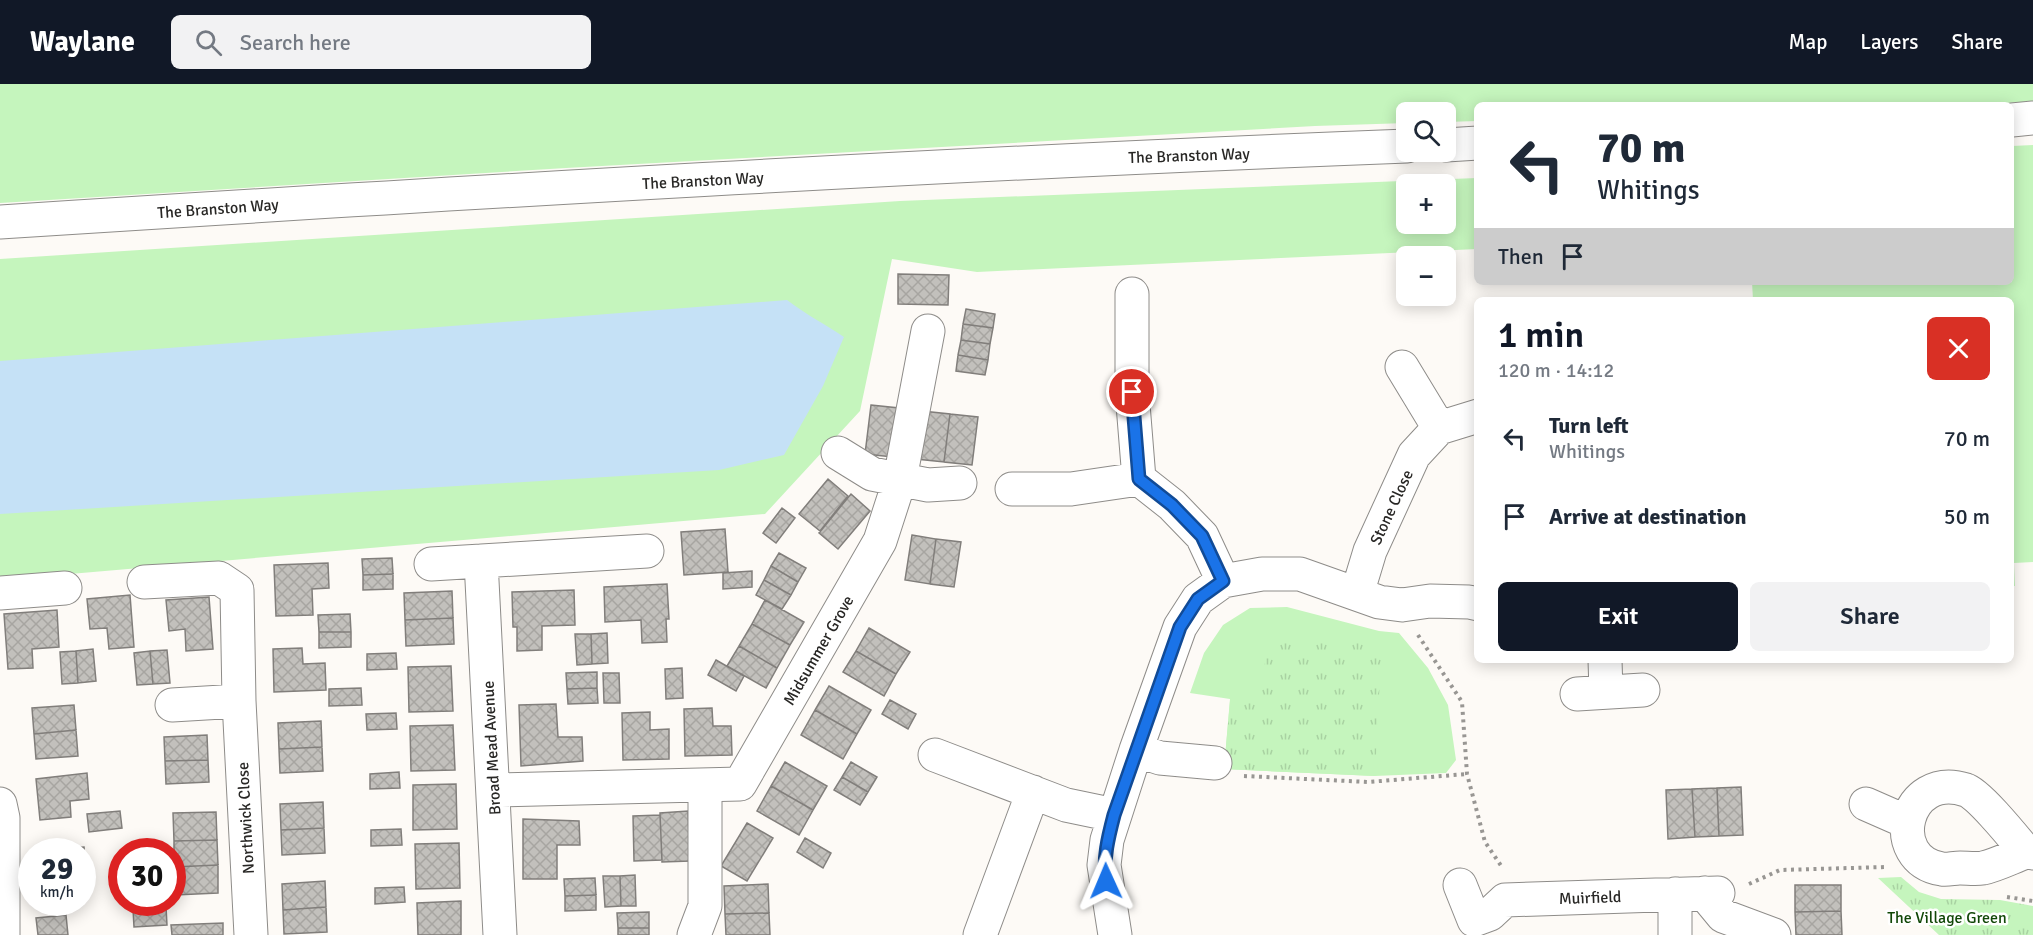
<!DOCTYPE html>
<meta charset="utf-8">
<style>
body{margin:0;font-family:Signika,sans-serif;background:#f2f2f3;color:#1f2937;height:100vh;display:flex;flex-direction:column;font-size:22px;white-space:nowrap}
*{box-sizing:border-box;margin:0}
p{font-size:20px;color:#747a83}
.icon{flex:none;width:33px;height:33px;fill:none;stroke:currentColor;stroke-width:2;stroke-linecap:round;stroke-linejoin:round}
.map{position:relative;flex:1;overflow:hidden}
.drawer{position:absolute;left:1474px;top:213px;width:540px;height:366px;display:flex;flex-direction:column;background:#fff;border-radius:9px;box-shadow:0 3px 15px #0003}
.drawer>*{flex:none}
.banner{position:absolute;left:1474px;top:18px;width:540px;height:183px;border-radius:9px;box-shadow:0 3px 15px #0003;background:#fff;color:#1f2937;overflow:hidden}
.buttons{position:absolute;left:1396px;top:18px;display:grid;gap:12px}
.buttons a{display:grid;place-items:center;width:60px;height:60px;border-radius:9px;background:#fff;box-shadow:0 3px 15px #0003;font-size:30px}
.speed{position:absolute;left:18px;top:754px;display:flex;gap:12px;font-size:30px;font-weight:700;text-align:center}
.speed>*{display:grid;place-content:center;width:78px;height:78px;border-radius:50%;background:#fff;box-shadow:0 3px 15px #0003;line-height:1}
.speed small{font-size:15px;font-weight:400}
.speed .limit{border:9px solid #d22;background:#fff;color:#111}
.pin{position:absolute;display:grid;place-items:center;width:51px;height:51px;color:#fff;margin:-26px;border:3px solid #fff;border-radius:50%;box-shadow:0 2px 6px #0007}
.me{position:absolute;width:66px;margin:-33px;rotate:359deg;stroke-linejoin:round;filter:drop-shadow(0 0 4px #0008)}
.turn{display:flex;align-items:center;gap:21px;height:126px;padding:0 24px;font-size:27px}
.turn .icon{width:78px;height:78px;stroke-width:2.5}
.turn b{display:block;font-size:42px;line-height:51px}
.then{display:flex;align-items:center;height:57px;padding:0 24px;background:#0003;gap:12px;font-size:22px}
.round{display:grid;place-items:center;flex:none;width:63px;height:63px;border-radius:9px;background:#f2f2f3}
.headline{display:flex;align-items:center;justify-content:space-between;height:102px;padding:0 24px}
h1{font-size:36px;font-weight:600;line-height:45px;color:#111827}
.cta{display:flex;gap:12px;margin-top:auto;padding:12px 24px}
.cta a{flex:1;height:69px;border-radius:9px;background:#111827;color:#fff;font-size:24px;font-weight:600;line-height:69px;text-align:center}
.cta a+a{background:#f2f2f3;color:#1f2937}
ul{padding:0;list-style:none}
li{display:flex;align-items:center;gap:18px;height:78px;padding:0 24px}
li div{flex:1}
li b{display:block;font-size:22px}
li em{font-style:normal}
header{display:flex;align-items:center;gap:36px;box-sizing:border-box;height:84px;padding:0 30px;background:#111827;color:#fff}
header strong{font-size:28px}
nav{display:flex;gap:33px;margin-inline-start:auto;font-size:21px}
.search{width:420px;height:54px;background:#f2f2f3;display:flex;align-items:center;gap:15px;box-sizing:border-box;padding:0 21px;border-radius:9px;color:#747a83;font-size:22px}
.map>svg:first-child{display:block}
.grass{fill:#c5f5bd;fill-rule:evenodd}
.park{fill:url(#park-tufts)}
.water{fill:#c5e1f6}
.building{fill:url(#building-cross-hatch);stroke:#817e7b;stroke-width:1.5}
.lines{fill:none;stroke-linecap:round;stroke-linejoin:round}
.minor-casing{stroke:#8e8c89;stroke-width:35}
.highway-casing{stroke:#8e8c89;stroke-width:35}
.path{stroke:#989693;stroke-width:4;stroke-dasharray:3 4.5;stroke-linecap:butt}
.minor{stroke:#fff;stroke-width:33}
.highway{stroke:#fff;stroke-width:33}
.route-casing{stroke:#114b97;stroke-width:15}
.route{stroke:#1a73e8;stroke-width:10}
.labels{text-anchor:middle;stroke-width:5;stroke-linejoin:round;paint-order:stroke}
.street-label{font-size:16px;fill:#282725;stroke:#fff}
.park-label{font-size:16px;fill:#114707;stroke:#fff}
</style>
<header>
<strong>Waylane</strong>
<div class="search"><svg class="icon" aria-label="search" viewBox="0 0 24 24"><circle cx="10" cy="10" r="6"/><path d="M15 15l6 6"/></svg>Search here</div>
<nav><a>Map</a><a>Layers</a><a>Share</a></nav>
</header>
<div class="map">
<svg width="2033" height="851" viewBox="0 0 2033 851">
<defs>
<pattern id="park-tufts" width="24" height="20" patternUnits="userSpaceOnUse" patternTransform="scale(1.5)"><rect width="24" height="20" fill="#c5f5bd"/><path d="M3 7l-1-3M5 7V3M7 7l1-3M15 17l-1-3M17 17v-4M19 17l1-3" fill="none" stroke="#a9d2a2"/></pattern>
<pattern id="building-cross-hatch" width="8" height="8" patternUnits="userSpaceOnUse" patternTransform="scale(1.5)"><rect width="8" height="8" fill="#c2c0bc"/><path d="M0 0l8 8M0 8l8-8" fill="none" stroke="#a7a5a1"/></pattern>
</defs>
<rect width="100%" height="100%" fill="#fdfaf6"/>
<path class="grass" d="M0,0H2033V18L1944,21H1478L1477,37L1446,38V28H1407V39L1315,42L566,84L0,119Z
M2033,61V478L2014,479L2015,502H2012V216H1753L1752,198H2012V62Z
M1477,94V165L977,188L892,175L860,327L765,430L0,496V175L900,117ZM1407,100H1446V140H1407Z
M1287,523L1379,547L1399,549L1428,584L1448,621L1456,676L1446,689L1375,692L1224,685L1230,615L1190,609L1204,569L1223,541L1250,524Z"/>
<path class="park" d="M1382,554L1375,692L1224,685L1230,617L1260,616L1268,556Z
M1901,793L1919,808L1941,815L2000,816L2033,822V851H1939L1878,794Z"/>
<path class="water" d="M787,216C805,230 825,240 844,253L823,302L784,371L719,386L0,430V277Z"/>
<path class="building" d="M898,190L949,191L948,221L898,220Z
M966,225L995,230L993,244L963,240Z
M963,240L993,244L990,260L961,256Z
M961,256L990,260L988,276L958,271Z
M958,271L988,276L985,291L956,287Z
M871,321L899,324L893,373L865,370Z
M922,327L950,330L944,378L916,375Z
M950,330L978,333L972,381L944,378Z
M828,395L848,412L820,447L799,430Z
M851,410L870,427L838,465L819,449Z
M782,424L795,434L776,459L763,449Z
M725,445L728,488L684,491L681,448Z
M912,451L936,455L930,500L905,496Z
M936,455L961,458L954,503L930,500Z
M779,469L806,484L798,498L771,482Z
M392,474L393,490L363,491L362,475Z
M328,479L329,504L312,505L313,531L276,532L274,481Z
M771,482L798,498L791,511L764,496Z
M752,487V503L723,505V489Z
M393,490V505L363,506V491Z
M764,496L791,511L782,525L756,511Z
M667,500L669,535H666L667,558L642,559L641,536L605,538L604,503Z
M574,506L575,541L542,542V566L517,567V543H513L512,508Z
M452,507L453,534L405,536L404,509Z
M130,511L134,563L109,565L107,544L90,545L87,515Z
M209,513L213,565L186,567L185,545L169,547L166,516Z
M765,516L804,538L790,561L752,540Z
M57,526L59,563L32,565L33,584L8,585L4,530Z
M350,530L351,548H319L318,531Z
M453,534L454,560L406,562L405,536Z
M752,540L790,561L777,584L739,562Z
M869,544L910,568L896,590L856,567Z
M319,548H351V563L319,564Z
M607,549L608,579L592,580L591,550Z
M575,550H591L592,580L577,581Z
M739,562L777,584L766,604L727,582Z
M302,564L303,580L325,579L326,606L274,608L273,565Z
M93,565L96,597L78,599L76,567Z
M167,566L170,599L153,600L150,567Z
M76,567L78,599L62,600L60,568Z
M150,567L153,600L137,601L134,569Z
M856,567L896,590L884,612L843,588Z
M396,569L397,585L367,586V570Z
M716,576L744,592L736,607L708,591Z
M451,582L453,627L409,628L408,583Z
M682,584L683,614L666,615L665,585Z
M597,588V604L567,605L566,589Z
M603,589H619L620,619H604Z
M829,602L871,626L857,650L815,626Z
M361,604L362,621L329,622V605Z
M597,604L598,619L568,620L567,605Z
M890,616L916,630L908,645L882,630Z
M556,620L558,653H582L583,677L521,682L519,621Z
M74,621L76,646L34,650L32,624Z
M712,624L713,642H731L732,671L685,672L684,625Z
M815,626L857,650L843,675L801,651Z
M650,628V646L669,645V675L623,676L622,629Z
M396,629L397,645L367,646L366,630Z
M321,637L322,663L279,665L278,639Z
M453,641L455,686L411,687L410,642Z
M76,646L78,672L36,675L34,650Z
M207,651L208,676L165,677L164,653Z
M322,663L323,687L280,689L279,665Z
M208,676L209,698L166,700L165,677Z
M785,678L827,702L813,726L771,702Z
M851,678L877,693L868,708L842,693Z
M399,688L400,704L370,705V690Z
M87,689L89,715L70,717L71,733L40,736L36,695Z
M842,693L868,708L860,721L834,706Z
M456,700L457,745L413,746V701Z
M771,702L813,726L799,751L757,727Z
M1741,703L1743,751L1719,752L1717,704Z
M1717,704L1719,752L1695,753L1692,705Z
M1692,705L1695,753L1668,755L1666,706Z
M323,718L324,744L281,746L280,720Z
M120,727L122,744L89,748L87,730Z
M688,727L690,777L662,778L660,729Z
M216,728L217,756L174,757L173,729Z
M660,731L662,776L634,777L633,732Z
M523,735L579,737L580,761H557V795H523Z
M747,739L773,754L747,797L721,782Z
M324,744L325,769L282,771L281,746Z
M401,745L402,761L371,762V746Z
M805,754L831,769L823,784L797,768Z
M217,756L218,781L174,783V757Z
M459,759L460,804L416,805L415,760Z
M84,763L86,788H82V768H42V766Z
M218,781V809L175,811L174,783Z
M82,788H86L89,812L82,813Z
M635,791L636,822H621L620,792Z
M603,792H620L621,822L605,823Z
M595,794L596,811L565,812L564,795Z
M325,797L326,823L283,826L282,800Z
M768,800L769,829L725,830L724,802Z
M1795,801H1841V827L1795,828Z
M404,803L405,818L375,820V804Z
M596,811V826L565,827V812Z
M461,817V851H418L417,819Z
M166,823L167,841L134,843L133,825Z
M326,823L327,848L284,850L283,826Z
M1841,827L1842,851H1796L1795,828Z
M649,828V844H618L617,829Z
M769,829L770,851H726L725,830Z
M66,831L68,851H38L36,834Z
M223,839V851H172L171,841Z
M618,844H649V851H618Z"/>
<g class="lines">
<g class="minor-casing">
<path id="minor" d="M1132,210V308L1139,395L1172,421L1202,452L1223,497
M1402,283L1439,344
M838,369L872,390L928,401L960,399
M1012,405H1071L1139,395
M481,477L500,851
M431,480L647,467
M144,498L219,494L237,506L239,617L251,851
M0,509L65,504
M1357,510L1370,467L1414,371L1439,344L1478,332
M1605,576L1606,608
M1577,610L1643,606
M172,621L239,617
M1136,666L1160,674L1215,679
M935,671L1066,721L1114,731
M494,706L740,700L880,457L900,395L928,247
M0,720L3,734V851
M1866,720L1907,738
M2026,768C2016,756 1978,709 1966,706C1904,686 1884,776 1942,785C1947,786 1954,784 1960,784C1967,784 1976,785 1983,784C1997,781 2012,773 2026,768L2033,769
M1460,801L1474,836L1490,830L1505,816L1718,809
M1704,809L1723,832L1774,851
M1675,810V851
M694,851L705,822V701
M980,851L1033,708
M1115,851L1104,781L1107,756L1136,666L1180,543L1198,515L1223,497L1262,490H1300L1379,518L1402,521L1430,517L1469,518L1478,520"/>
</g>
<g class="highway-casing">
<path id="highway" d="M2012,36L2033,34
M1446,61L1478,59
M0,138C469,108 938,80 1407,62"/>
</g>
<path class="path" d="M1418,551L1462,618L1467,690L1485,758L1502,783
M1244,692L1368,698L1467,690
M1749,800L1780,786L1886,783
M2007,813L2033,817"/>
<use href="#minor" class="minor"/>
<use href="#highway" class="highway"/>
</g>
<g class="lines">
<g class="route-casing">
<path id="route" d="M1106,797C1103,774 1108,754 1114,731L1180,543L1198,515L1223,497L1202,452L1172,421L1139,395L1132,308"/>
</g>
<use href="#route" class="route"/>
</g>
<g class="labels">
<g class="street-label">
<text transform="translate(1189 71) rotate(-2)" y="6">The Branston Way</text>
<text transform="translate(703 96) rotate(-3)" y="6">The Branston Way</text>
<text transform="translate(218 124) rotate(-4)" y="6">The Branston Way</text>
<text transform="translate(1391 423) rotate(-65)" y="6">Stone Close</text>
<text transform="translate(818 566) rotate(-60)" y="6">Midsummer Grove</text>
<text transform="translate(491 664) rotate(-93)" y="6">Broad Mead Avenue</text>
<text transform="translate(245 734) rotate(-93)" y="6">Northwick Close</text>
<text transform="translate(1590 813) rotate(-2)" y="6">Muirfield</text>
</g>
<g class="park-label">
<text x="1947" y="839">The Village Green</text>
</g>
</g>
</svg>
<div class="buttons">
<a><svg class="icon" aria-label="search" viewBox="0 0 24 24"><circle cx="10" cy="10" r="6"/><path d="M15 15l6 6"/></svg></a>
<a>+</a>
<a>−</a>
</div>
<div class="speed"><div>29<small>km/h</small></div><div class="limit">30</div></div>
<div class="pin" style="left:1132px;top:308px;background:#d93025"><svg class="icon" aria-label="arrive" viewBox="0 0 24 24"><path d="M6 21V4h12l-3 4 3 4H6"/></svg></div>
<svg class="me" style="left:1106px;top:797px" viewBox="-20 -20 40 40"><path d="M0-17L14 15 0 8-14 15z" fill="#1a73e8" stroke="#fff" stroke-width="4"/></svg>
<div class="banner">
<div class="turn"><svg class="icon" aria-label="left" viewBox="0 0 24 24"><path d="M17 20v-9H6M10 6l-5 5 5 5"/></svg><div><b>70 m</b>Whitings</div></div>
<div class="then">Then<svg class="icon" aria-label="arrive" viewBox="0 0 24 24"><path d="M6 21V4h12l-3 4 3 4H6"/></svg></div>
</div>
<section class="drawer">
<div class="headline"><div><h1>1 min</h1><p>120 m · 14:12</p></div><a class="round" style="background:#d93025;color:#fff"><svg class="icon" aria-label="close" viewBox="0 0 24 24"><path d="M6 6l12 12M18 6L6 18"/></svg></a></div>
<ul>
<li><svg class="icon" aria-label="left" viewBox="0 0 24 24"><path d="M17 20v-9H6M10 6l-5 5 5 5"/></svg><div><b>Turn left</b><p>Whitings</p></div><em>70 m</em></li>
<li><svg class="icon" aria-label="arrive" viewBox="0 0 24 24"><path d="M6 21V4h12l-3 4 3 4H6"/></svg><div><b>Arrive at destination</b></div><em>50 m</em></li>
</ul>
<div class="cta"><a>Exit</a><a>Share</a></div>
</section>
</div>
